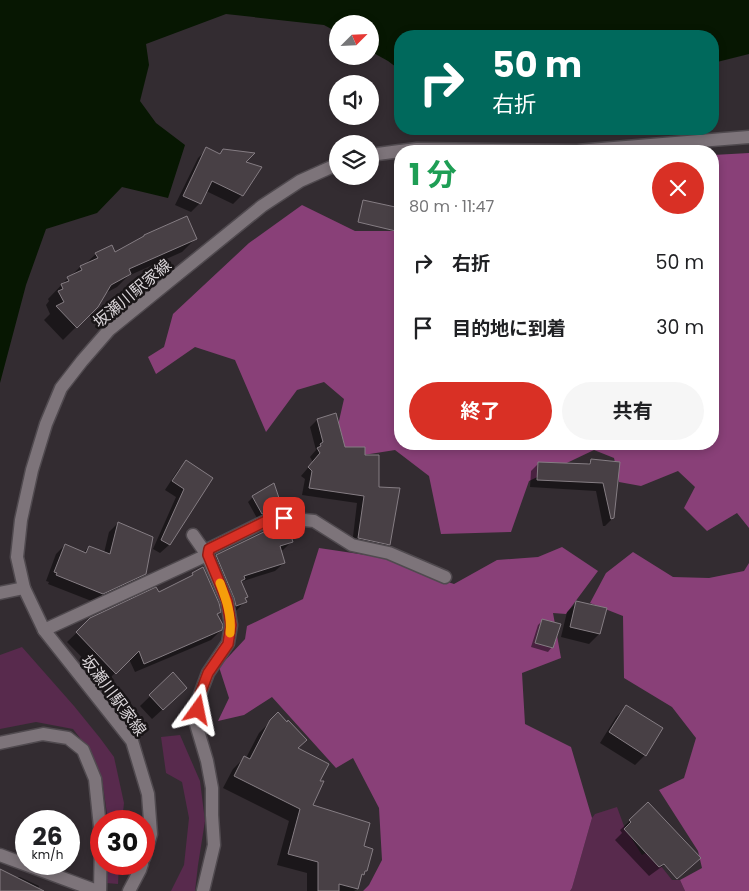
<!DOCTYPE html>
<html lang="ja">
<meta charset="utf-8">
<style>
body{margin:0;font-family:Poppins,"Noto Sans JP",sans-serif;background:#f6f6f6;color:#202124;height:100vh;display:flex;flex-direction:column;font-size:19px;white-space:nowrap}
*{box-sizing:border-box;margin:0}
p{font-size:16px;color:#757577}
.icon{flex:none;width:28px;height:28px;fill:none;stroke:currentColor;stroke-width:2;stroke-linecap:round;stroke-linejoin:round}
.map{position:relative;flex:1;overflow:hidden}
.drawer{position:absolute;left:394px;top:145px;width:325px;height:305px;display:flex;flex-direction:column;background:#fff;border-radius:20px;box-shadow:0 2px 8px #0003}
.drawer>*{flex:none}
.guide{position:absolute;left:394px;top:30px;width:325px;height:105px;border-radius:20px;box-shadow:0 2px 8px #0003;background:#00695c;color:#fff;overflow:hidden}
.needle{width:32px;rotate:66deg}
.tools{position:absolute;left:329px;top:15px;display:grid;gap:10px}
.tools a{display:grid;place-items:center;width:50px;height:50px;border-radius:50%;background:#fff;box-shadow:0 2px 8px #0003;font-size:25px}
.speed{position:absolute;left:15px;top:810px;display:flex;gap:10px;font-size:25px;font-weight:700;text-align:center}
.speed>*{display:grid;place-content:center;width:65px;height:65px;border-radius:50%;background:#fff;box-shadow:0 2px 8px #0003;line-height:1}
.speed small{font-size:12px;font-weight:400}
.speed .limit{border:8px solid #d22;background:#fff;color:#111}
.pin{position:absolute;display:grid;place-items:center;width:42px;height:42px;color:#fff;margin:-21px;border-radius:10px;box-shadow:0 2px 8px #0006}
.me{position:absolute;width:55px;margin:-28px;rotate:12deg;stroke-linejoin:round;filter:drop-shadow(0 0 4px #0008)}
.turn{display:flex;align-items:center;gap:18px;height:105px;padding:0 15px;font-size:22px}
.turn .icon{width:65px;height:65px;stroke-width:2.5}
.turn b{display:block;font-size:35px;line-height:42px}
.round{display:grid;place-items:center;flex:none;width:52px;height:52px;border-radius:26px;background:#f6f6f6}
.overview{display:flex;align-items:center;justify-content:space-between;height:85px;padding:0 15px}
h1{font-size:30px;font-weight:700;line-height:38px;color:#1e9e55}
.cta{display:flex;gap:10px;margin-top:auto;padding:10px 15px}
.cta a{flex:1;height:58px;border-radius:30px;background:#d93025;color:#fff;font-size:20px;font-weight:700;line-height:58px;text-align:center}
.cta a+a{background:#f6f6f6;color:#202124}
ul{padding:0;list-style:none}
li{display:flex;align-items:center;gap:15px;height:65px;padding:0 15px}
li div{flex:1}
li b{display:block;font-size:19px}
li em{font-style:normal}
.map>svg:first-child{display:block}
.green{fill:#582a4d}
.forest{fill:#894078}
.water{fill:#071702}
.shadow{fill:#0007}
.building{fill:#484045;stroke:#857d83}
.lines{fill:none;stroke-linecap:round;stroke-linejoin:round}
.minor-casing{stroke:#504a4f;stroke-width:15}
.secondary-casing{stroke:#504a4f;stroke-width:15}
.minor{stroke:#7d747a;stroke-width:12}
.secondary{stroke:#7d747a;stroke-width:12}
.route-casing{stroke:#8d1f18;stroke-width:12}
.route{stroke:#d93025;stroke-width:9}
.slow{stroke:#f59e0b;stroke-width:9}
.labels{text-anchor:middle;stroke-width:5;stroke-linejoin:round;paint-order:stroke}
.street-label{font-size:16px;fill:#dad5d9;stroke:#191517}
</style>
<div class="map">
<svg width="749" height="891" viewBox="0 0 749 891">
<rect width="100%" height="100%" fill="#332c31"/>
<path class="green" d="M22,647L74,706L100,738L114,757L124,803L122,821H108L102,779L90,751L73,729L36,722L0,729V655Z
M180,735L200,781L205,821L198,865L195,891H171L184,865L189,818L182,782L166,773L161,737Z
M617,807L624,826L642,855L649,851L672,880H680L685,891H570L572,888L592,818L595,814Z
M106,864H119L118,884L106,883Z"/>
<path class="forest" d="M749,153V528L737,513L707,531L684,508L695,487L678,471L641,486L619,482L614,458L594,450L529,481L511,532L441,534L429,476L395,450L351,457L333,447L344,399L324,382L297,390L266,432L235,360L195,347L156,374L148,357L164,347L173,314L249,243L302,205L355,231H400V444H712L713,155Z
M562,547L598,571L566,614L553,613L561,658L522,673L525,724L571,747L592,818L572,888L570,891H363L369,885L382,860L379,808L353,758L336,768L272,697L244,715L218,721L229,698L219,667L245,639L247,626L303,599L319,548L386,558L439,579L454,584L497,560L538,557Z
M633,552L673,577L709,578L744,571L749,563V891H685L680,880L702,868L698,851L659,790L684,778L696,738L672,707L624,678L623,616L590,603L606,573Z"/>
<path class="water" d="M0,0H749V54L713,63L712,36H400V70L388,61L370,51V24H338L337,32L324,25L226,14L146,44L149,65L140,101L156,123L185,145L168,198L122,187L97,213L46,229L26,285L0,383Z"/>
<path class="shadow" d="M207,149L219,155L223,151L244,162L242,195L233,204L206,191L200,203L191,212L175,205L198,158Z
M195,239L182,252L128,276L117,287L104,294L97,306L63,340L44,320L50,314L46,305L49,301L48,299L68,278L71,276L80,267L84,265L96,254H114Z
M317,420L344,448L364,456L389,544L382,552L352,545L357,503L302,495L305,479L301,476L313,462L310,457L316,450L310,427Z
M592,460L619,463L613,518L605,526H603L596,491L530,487L531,471L539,463L586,465Z
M186,462L211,478L169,545L160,553L153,549L176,497L165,490L178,470Z
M253,497L282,510L277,514L257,518L248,502Z
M118,523L145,573L136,582L94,602L48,584L49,582L46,581L56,554L65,545L83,553L89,547L104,553L109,532Z
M292,541L283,550L280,551L284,563L275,571L240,582L247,596L244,599L245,601L237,610L228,614L208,564L216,556Z
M193,574L219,612L216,615L221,630L211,640L135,672L129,659L106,682L67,642L91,619L159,594L188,579Z
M577,602L599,634L589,644L561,637L567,612Z
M543,620L552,647L548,652L531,647L538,625Z
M173,674L175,698L152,719L140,706Z
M626,707L645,755L635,765L600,743L616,717Z
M278,714L296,749L318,783L311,806L362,847L366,871L360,877L357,889L354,891H307V873L277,865L289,821L223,788L233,769L245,757L246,758L259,733Z
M648,804L678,855L649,876L615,840L622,833L620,830Z
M0,877H20L39,886L37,891H0Z"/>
<path class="building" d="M206,147L220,154L223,149L255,153L246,162L262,167L243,196L212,181L201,204L183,196Z
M363,200L400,208V232L358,222Z
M187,216L197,239L129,269L131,274L111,285L98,307L77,328L56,306L64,302L58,291L63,289L61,284L69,281L67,277L82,270L80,266L98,258L95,253L112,245L115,252L144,236V235Z
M336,413L345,447H365V455H379V487L400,488L390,545L358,538L364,496L309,488L312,471L308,467L320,453L317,448L321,446L320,444L323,442L317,419Z
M591,459L620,462L614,518L611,519L603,483L537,480L538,462L590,464Z
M186,460L213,478L170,545L161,540L184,489L172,481Z
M274,483L283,510L262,514L252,496Z
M118,522L153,537L146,574L103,594L56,575L57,573L54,572L65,544L86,553L89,546L110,554Z
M284,526L288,527L293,542L280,546L285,563L244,576L245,579L241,581L248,597L245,598L247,602L236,606L234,598L216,555L270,529Z
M203,567L219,603L221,612L217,614L223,625L222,630L144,664L139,651L116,674L76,632L90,618L156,587L159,592L193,575L192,573Z
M576,601L607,608L600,634L570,627Z
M542,619L561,624L553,648L535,643Z
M173,672L187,688L163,710L149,695Z
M626,705L663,728L646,756L609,732Z
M278,712L287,722L288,720L307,740L298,748L329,764L320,781H324L313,805L370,823L364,846L373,849L367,871H365L364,875L362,874L358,889L339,884V891H318V862L288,854L300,809L234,776L244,756L250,759L270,720Z
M648,802L701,858L677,879L664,864L659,867L624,829L631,822L629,820Z
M0,869L44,891H0Z"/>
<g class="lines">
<g class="minor-casing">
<path id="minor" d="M193,535L207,555L227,601L231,625L228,643L208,673L199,697L196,724L207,761L212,788V815L214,845L203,891
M0,593L24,588
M44,630L207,555L209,549L266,521L284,518L314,521L352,545L389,553L445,577
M0,743L43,734L68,738L83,750L95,779L101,837L100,891
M0,855L97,891"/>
</g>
<g class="secondary-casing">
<path id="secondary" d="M401,151L417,149L577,151L749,137
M370,155L400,151
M144,858L151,834L148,794L132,741L44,630L24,588L17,557L21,520L32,470L46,424L61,388L82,361L109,330L262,206L300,181L338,164
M129,891L140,870L142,864"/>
</g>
<use href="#minor" class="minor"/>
<use href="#secondary" class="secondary"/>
</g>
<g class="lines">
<g class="route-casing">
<path id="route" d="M198,710L199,697L208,673L228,644L231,625L227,601L208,555L209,549L266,521L284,518"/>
</g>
<use href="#route" class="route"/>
<path class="slow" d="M220,583C226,599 232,615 230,633"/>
</g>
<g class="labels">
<g class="street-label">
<text transform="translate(132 293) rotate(-40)" y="6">坂瀬川駅家線</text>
<text transform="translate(114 695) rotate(53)" y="6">坂瀬川駅家線</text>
</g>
</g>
</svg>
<div class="tools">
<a><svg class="needle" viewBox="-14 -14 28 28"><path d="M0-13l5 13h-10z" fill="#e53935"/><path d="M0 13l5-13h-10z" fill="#757577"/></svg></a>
<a><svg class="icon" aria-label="sound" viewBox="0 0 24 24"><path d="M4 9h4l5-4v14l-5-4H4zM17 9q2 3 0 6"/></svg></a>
<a><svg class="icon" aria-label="layers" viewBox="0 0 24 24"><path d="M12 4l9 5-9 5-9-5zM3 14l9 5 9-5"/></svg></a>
</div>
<div class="speed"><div>26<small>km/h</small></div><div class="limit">30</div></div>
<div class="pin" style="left:284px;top:518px;background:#d93025"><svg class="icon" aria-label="arrive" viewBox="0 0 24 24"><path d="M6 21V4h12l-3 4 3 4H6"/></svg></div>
<svg class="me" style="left:198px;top:710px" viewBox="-20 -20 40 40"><path d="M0-17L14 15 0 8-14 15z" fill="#d93025" stroke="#fff" stroke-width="4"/></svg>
<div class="guide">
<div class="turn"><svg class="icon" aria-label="right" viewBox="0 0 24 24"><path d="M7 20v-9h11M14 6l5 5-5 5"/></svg><div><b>50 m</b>右折</div></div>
</div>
<section class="drawer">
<div class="overview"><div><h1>1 分</h1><p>80 m · 11:47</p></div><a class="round" style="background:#d93025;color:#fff"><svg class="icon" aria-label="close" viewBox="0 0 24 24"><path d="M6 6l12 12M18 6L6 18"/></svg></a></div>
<ul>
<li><svg class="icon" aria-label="right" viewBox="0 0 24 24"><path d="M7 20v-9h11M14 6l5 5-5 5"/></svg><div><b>右折</b></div><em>50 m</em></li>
<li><svg class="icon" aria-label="arrive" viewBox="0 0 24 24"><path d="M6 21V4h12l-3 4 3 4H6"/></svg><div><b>目的地に到着</b></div><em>30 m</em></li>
</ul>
<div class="cta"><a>終了</a><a>共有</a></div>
</section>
</div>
